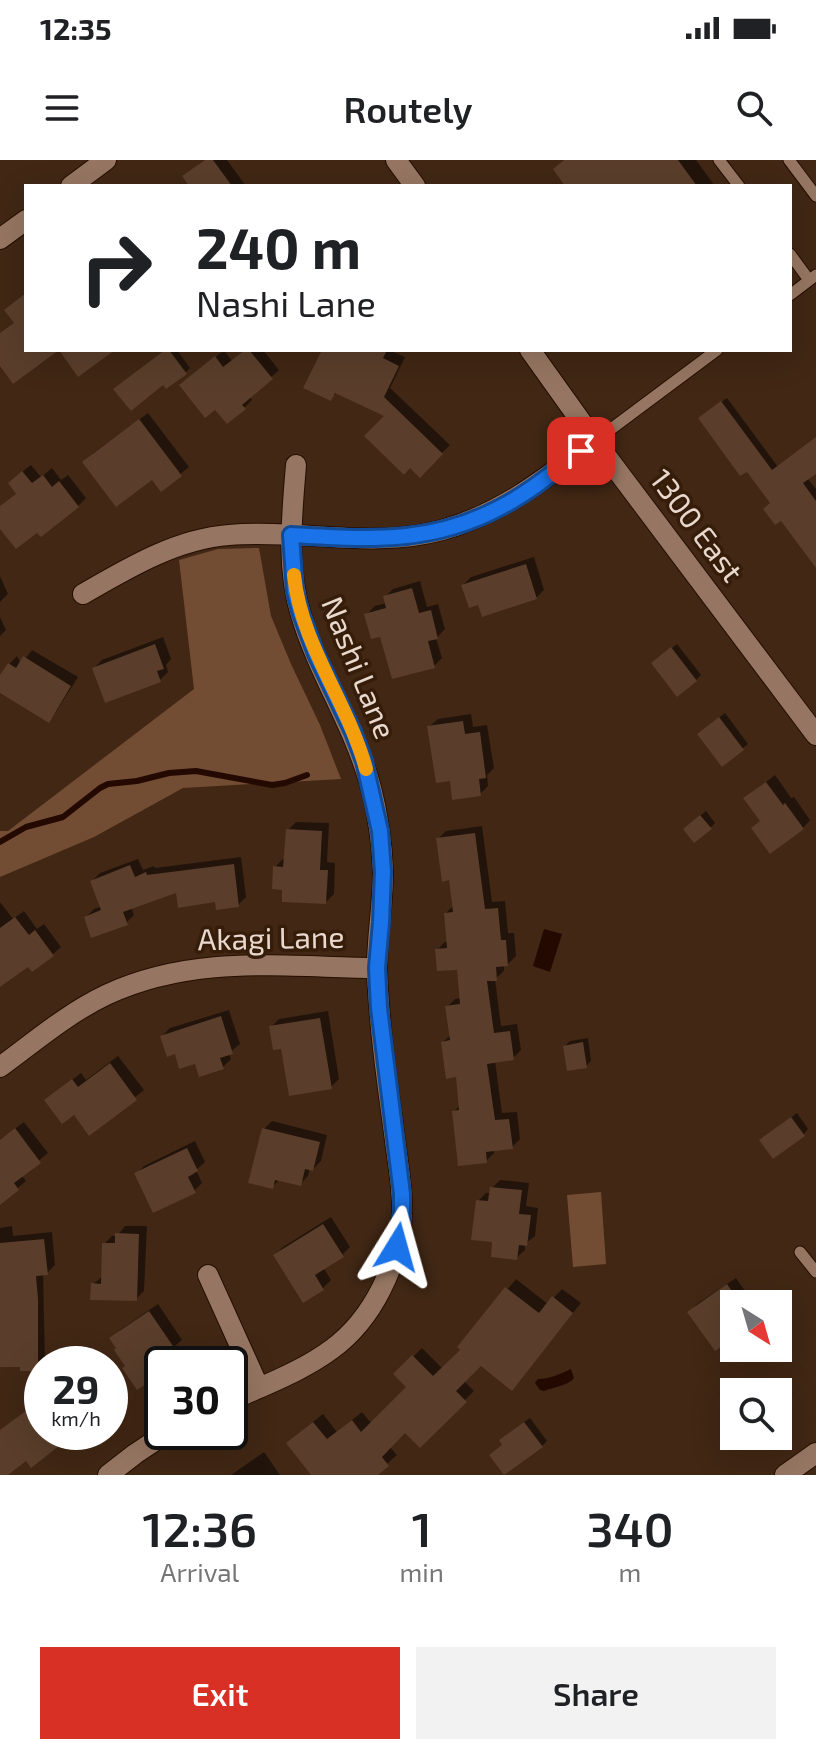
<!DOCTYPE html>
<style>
body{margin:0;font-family:"Exo 2",sans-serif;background:#f2f2f2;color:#202124;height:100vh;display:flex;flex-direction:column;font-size:30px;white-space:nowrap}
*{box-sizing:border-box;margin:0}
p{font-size:26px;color:#757577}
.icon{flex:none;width:44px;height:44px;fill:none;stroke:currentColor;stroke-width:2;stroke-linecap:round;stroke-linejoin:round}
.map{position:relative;height:1315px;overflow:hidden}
.drawer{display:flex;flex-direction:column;background:#fff;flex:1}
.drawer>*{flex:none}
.top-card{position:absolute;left:24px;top:24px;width:768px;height:168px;border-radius:0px;box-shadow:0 8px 32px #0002;background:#fff;color:#202124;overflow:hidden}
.needle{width:52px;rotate:143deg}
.buttons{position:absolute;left:720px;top:1130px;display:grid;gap:16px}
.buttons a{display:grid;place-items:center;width:72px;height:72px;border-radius:0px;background:#fff;box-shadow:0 8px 32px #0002;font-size:40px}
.speed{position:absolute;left:24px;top:1186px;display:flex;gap:16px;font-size:40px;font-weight:700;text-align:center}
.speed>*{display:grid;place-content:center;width:104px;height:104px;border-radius:50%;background:#fff;box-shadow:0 8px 32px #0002;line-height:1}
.speed small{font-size:20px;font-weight:400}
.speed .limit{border:4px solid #111;border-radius:12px;background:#fff;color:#111}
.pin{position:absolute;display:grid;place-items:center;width:68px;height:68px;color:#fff;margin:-34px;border-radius:16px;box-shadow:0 4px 12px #0006}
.me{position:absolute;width:88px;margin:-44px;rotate:8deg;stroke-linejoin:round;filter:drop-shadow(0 0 6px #0008)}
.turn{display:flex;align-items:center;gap:28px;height:168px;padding:0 40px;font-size:36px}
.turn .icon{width:104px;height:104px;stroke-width:2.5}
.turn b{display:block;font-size:56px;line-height:68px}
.eta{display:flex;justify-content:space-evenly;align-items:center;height:136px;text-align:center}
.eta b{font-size:48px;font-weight:600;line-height:56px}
.button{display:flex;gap:16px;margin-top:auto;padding:16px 40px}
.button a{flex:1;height:92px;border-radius:0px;background:#d93025;color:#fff;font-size:32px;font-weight:600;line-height:92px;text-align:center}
.button a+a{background:#f2f2f2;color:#202124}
.status{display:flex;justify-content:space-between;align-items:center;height:56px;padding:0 40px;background:#fff;direction:ltr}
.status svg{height:22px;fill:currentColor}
header{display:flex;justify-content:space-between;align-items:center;height:104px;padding:0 40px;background:#fff;font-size:36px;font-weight:600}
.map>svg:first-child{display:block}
.green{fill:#724d34}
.water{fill:#240900}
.shadow{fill:#0007}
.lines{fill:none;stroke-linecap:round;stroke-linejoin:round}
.stream{stroke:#240900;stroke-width:6}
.building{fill:#5a3e2b}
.lane-casing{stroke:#260f00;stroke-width:13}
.street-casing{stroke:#260f00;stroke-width:22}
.secondary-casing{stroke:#260f00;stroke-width:22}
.lane{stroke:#967662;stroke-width:11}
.street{stroke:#967662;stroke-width:20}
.secondary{stroke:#967662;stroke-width:20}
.route-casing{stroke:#114b97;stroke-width:20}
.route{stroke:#1a73e8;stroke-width:14}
.slow{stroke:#f59e0b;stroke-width:14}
.labels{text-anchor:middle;stroke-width:7;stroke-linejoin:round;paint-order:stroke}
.street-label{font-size:30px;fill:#e9d8cd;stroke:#361d0a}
</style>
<div class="status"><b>12:35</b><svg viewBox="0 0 49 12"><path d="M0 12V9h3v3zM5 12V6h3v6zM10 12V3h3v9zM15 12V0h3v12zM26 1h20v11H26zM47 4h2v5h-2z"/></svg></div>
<header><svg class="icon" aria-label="menu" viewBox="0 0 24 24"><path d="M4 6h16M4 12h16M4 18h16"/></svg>Routely<svg class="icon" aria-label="search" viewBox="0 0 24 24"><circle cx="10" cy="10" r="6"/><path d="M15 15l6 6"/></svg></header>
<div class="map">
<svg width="816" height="1315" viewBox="0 0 816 1315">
<rect width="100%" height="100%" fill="#412714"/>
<path class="green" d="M259,388L271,456L291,504L320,565L341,619L183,628L94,677L0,717V671H8L194,529L179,400L218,389Z
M601,1032L606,1104L573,1107L567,1035Z"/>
<path class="water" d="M544,769L562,774L550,812L533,806Z
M571,1209L574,1218C568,1226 553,1227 544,1231L540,1230L535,1223L538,1219C549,1219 561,1214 571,1209Z"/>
<path class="shadow" d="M205,0H227L246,26H192L193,9Z
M568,0H696L715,26H568Z
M166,190H177L190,208L185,213Z
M224,190L232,201L246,190H263L279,210L249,236L252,240L244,248L190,218Z
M324,190H389L405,197L390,228L450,285L420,315L387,255L337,232L330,239Z
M727,238L778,307L816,278V313L808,319L816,329V404L773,343L705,254Z
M148,253L189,307L162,329L153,317L92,294Z
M31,305L41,317L52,308L61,320L68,315L86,338L78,346L38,370L0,365V347L18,333V315Z
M534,397L544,430L536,438L463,425L471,417Z
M0,416L8,434L0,442Z
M420,421L427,447L438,444L445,469L436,478L442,498L434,506L382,474L367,454L375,446L387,443L385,437L393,429Z
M0,457L6,470L0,476Z
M163,477L171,499L166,505L168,512L160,520L106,540L94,508L102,500Z
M677,484L701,515L696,520L658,499Z
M32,490L78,517L56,552L48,560L0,531V519L10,503L17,496L21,504Z
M725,553L748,584L723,604L704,569Z
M471,554L473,567L487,565L494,608L487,615L488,626L480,634L429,567L438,559Z
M775,615L791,638L794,637L810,660L803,668L762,660L746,638Z
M706,651L715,663L710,668L690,664Z
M296,662L329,663L327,702L335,703L334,734L326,742L285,728L275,707L283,699H286L288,670Z
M482,666L492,742L505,741L508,773H514L516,796L508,804H504V811L495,819L501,866L517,864L521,890L513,898L495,901L502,953L517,952L520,979L512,987L494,989V993L486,1001L454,952L460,945L457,915L443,882L451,875L447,847L455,839L461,838L459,808L437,790L445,782L448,781L446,753L454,745L451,718L438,679L446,671Z
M241,697L246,737L238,745L177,730L131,747L134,755L126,763L86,757L94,749L102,746L92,721L100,713L138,699L143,710L154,706L155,708Z
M0,742L13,759L24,751L37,769L44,764L61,787L53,794L28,804L0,825Z
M229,850L240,884L229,893L231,899L223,907L196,902L176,892L162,876L170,868Z
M328,851L339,919L331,927L283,886L271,867L279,859Z
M588,878L591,901L586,906L565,886L570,881Z
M118,896L144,930L90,973L55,933L81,913L86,920Z
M797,953L808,969L804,974L767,975Z
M272,961L327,975L321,1001L313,1009L310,1008L308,1016L300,1024L280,1019L272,1027L264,969Z
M24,962L48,993L21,1015L26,1021L0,1043V980Z
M195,981L205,1002L196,1010L202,1023L194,1031L136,1014L144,1006Z
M500,1020L529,1023L526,1046L538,1048L535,1076L525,1084V1090L516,1098L495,1080L478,1041L486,1033H491L492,1028Z
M331,1057L350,1087L342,1095L323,1107L331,1120L323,1128L303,1140L275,1095L283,1087Z
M12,1066L13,1076L52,1072L55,1105L47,1113H43L45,1201L37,1209L22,1205H0V1068Z
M125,1066H147L144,1131L136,1139L93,1124L103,1116L104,1084L112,1076H117Z
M736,1118L754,1144H734V1176L690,1152L697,1144Z
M516,1119L548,1144L562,1129L581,1143L520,1219L481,1204L464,1221L474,1231L420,1285L405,1270L389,1286L397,1295L374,1315H314L297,1275L323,1254L337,1272L362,1252L372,1264L409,1227L396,1214L422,1188L443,1209L463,1190L460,1187Z
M158,1144L182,1180L169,1191L175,1200L171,1204H162V1211L138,1228L112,1178L120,1170Z
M42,1239V1272H62L66,1277L58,1285L26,1298L2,1315L0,1312V1271Z
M530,1258L547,1281L542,1286L504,1284L506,1275Z
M264,1292L280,1315H231Z"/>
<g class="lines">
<path class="stream" d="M0,682L26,667L63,657L100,628L108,624L137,621L169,613L196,611L272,625L285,623L307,615"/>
</g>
<path class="building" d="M205,0H213L232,26H189L182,16Z
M564,0H678L697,26H565L553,9Z
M26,133V190H115L78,217L59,190L13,224L0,206V173L14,163L4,150Z
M165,190H169L187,214L166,229L163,225L131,251L113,229Z
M245,190H249L273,219L242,245L246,249L227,264L215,250L205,258L179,225L215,196L223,207Z
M322,190H387L383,198L399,206L384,237L443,294L420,318L410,308L404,315L364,276L384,256L335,233L331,241L303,228Z
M721,241L772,310L816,277V314L803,323L816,341V408L781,361L775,365L763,349L770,343L747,312L740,316L698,258Z
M139,259L182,316L161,332L152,320L116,347L82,302Z
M22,311L32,323L43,315L52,327L59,321L79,347L41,377L37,373L16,389L0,369V346L16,334L8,323Z
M526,404L537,439L482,457L478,445L469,448L461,425Z
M412,428L419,453L431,450L438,479L428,481L435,508L392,519L380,477L371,479L364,454L386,448L383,436Z
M155,484L164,509L157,511L161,522L105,543L92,508Z
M671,487L697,521L677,537L651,503Z
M23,496L71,526L49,563L0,533V515L8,503L16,508Z
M719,557L744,590L722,607L697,574Z
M463,561L465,574L480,572L486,618L479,619L481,636L452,640L450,621L436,623L427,566Z
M766,622L783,645L785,643L804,669L770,694L751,668L760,661L743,638Z
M700,655L712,669L694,683L683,669Z
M286,669L322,671L320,710H328L326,744L282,742V730L272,729L273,706L283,707Z
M475,673L485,749L498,748L501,780H506L508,806L496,807L497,821H487L494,873L510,871L514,900L487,904L495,960L509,959L513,989L486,992L487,1003L458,1006L452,951L459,950L456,917L446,919L441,882L450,880L445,846L460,844L457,810L437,811L435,789L447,788L444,753L453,752L449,720L442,722L436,678Z
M234,704L239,747L216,750L215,742L178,748L176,733L123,752L128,765L91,778L84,757L101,750L90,721L130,705L135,717L146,712L147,715Z
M15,757L29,775L35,770L54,796L32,812L28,807L0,827V768Z
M221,856L233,894L220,898L224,909L199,917L195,904L179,909L175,894L167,897L160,876Z
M320,858L332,929L289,936L281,889L273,890L269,866Z
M583,882L587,908L567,911L563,886Z
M110,903L137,940L89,976L74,955L62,964L44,940L72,919L78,927Z
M791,957L805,976L773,999L759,980Z
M15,968L41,1003L14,1023L19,1030L0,1045V980Z
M262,968L320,982L313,1011L305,1009L301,1026L275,1020L273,1029L248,1023Z
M187,988L198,1011L188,1017L196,1033L153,1053L134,1013Z
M490,1027L522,1030L519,1054L531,1055L527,1086L519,1085L517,1100L491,1097L492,1082L471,1080L476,1040L488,1041Z
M323,1064L344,1097L315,1115L324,1130L303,1143L273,1095Z
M115,1073L139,1074L137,1141L90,1140L91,1123L101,1124L102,1083H115Z
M44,1079L48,1115L36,1116L38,1139V1211H20V1207H0V1083Z
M727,1124L734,1134V1178L715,1191L687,1152Z
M505,1127L539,1153L552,1136L573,1153L512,1231L481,1206L456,1231L467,1242L420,1288L405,1273L382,1297L389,1306L378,1315H311L286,1283L313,1262L327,1279L352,1260L361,1272L406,1227L393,1214L412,1195L433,1216L460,1190L457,1187Z
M149,1151L175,1189L161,1199L162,1214L137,1230L122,1208L125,1206L114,1190L116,1188L109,1178Z
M42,1239V1272H48L59,1286L31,1308L26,1301L8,1315H0V1270Z
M524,1262L543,1287L504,1315L489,1295L502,1285L499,1280Z"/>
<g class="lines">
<g class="lane-casing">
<path id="lane" d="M719,0L739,26
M789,0L816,36
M790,94L809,120
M790,135L816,115
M595,281L717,190
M800,1092L816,1112"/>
</g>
<g class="street-casing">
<path id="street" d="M71,26L106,0
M0,79L26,60
M83,434C128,408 176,379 229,375C300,369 373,389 442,370C501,354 547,317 595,281
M0,907C34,882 68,853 106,835C194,794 283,807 377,808
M208,1115L259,1228
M230,1241C264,1225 301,1212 332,1189C373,1159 399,1104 402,1054C403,1032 399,1010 396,988C390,940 382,892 379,844C378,832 377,820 377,808C377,776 383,744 383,712C382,683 378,655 371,628C355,567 319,515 301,455C286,407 292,354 296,305
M108,1315L135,1294L168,1272"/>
</g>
<g class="secondary-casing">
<path id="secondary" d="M396,0L415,26
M530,190L595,281L816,575
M785,1315L816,1293"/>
</g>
<use href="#lane" class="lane"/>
<use href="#street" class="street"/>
<use href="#secondary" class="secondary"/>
</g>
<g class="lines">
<g class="route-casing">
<path id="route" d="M397,1087L402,1052V1034L379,848L377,808L381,762L383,712L380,671L364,601L353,572L316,494L301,454L295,432L291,375C368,379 430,385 501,347C530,332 555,311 581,291"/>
</g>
<use href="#route" class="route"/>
<path class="slow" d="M294,415C301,485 348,542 366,609"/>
</g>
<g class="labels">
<g class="street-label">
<text transform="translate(696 366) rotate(53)" y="10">1300 East</text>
<text transform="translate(358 508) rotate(68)" y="10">Nashi Lane</text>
<text transform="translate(271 779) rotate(-1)" y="10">Akagi Lane</text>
</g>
</g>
</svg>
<div class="buttons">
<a><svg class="needle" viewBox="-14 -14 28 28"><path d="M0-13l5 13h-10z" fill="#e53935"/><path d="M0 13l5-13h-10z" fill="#757577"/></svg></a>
<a><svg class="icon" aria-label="search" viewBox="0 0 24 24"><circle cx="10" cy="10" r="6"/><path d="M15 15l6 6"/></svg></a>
</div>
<div class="speed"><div>29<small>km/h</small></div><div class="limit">30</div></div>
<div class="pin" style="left:581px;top:291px;background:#d93025"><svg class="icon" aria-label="arrive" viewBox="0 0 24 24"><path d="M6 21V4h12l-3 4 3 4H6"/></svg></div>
<svg class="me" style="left:397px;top:1087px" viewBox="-20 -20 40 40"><path d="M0-17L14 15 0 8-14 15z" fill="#1a73e8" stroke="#fff" stroke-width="4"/></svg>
<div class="top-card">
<div class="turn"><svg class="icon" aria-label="right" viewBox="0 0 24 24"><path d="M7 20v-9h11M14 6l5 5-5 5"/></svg><div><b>240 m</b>Nashi Lane</div></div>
</div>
</div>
<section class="drawer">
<div class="eta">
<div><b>12:36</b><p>Arrival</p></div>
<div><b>1</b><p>min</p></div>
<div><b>340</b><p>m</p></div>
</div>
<div class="button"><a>Exit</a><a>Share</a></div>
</section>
